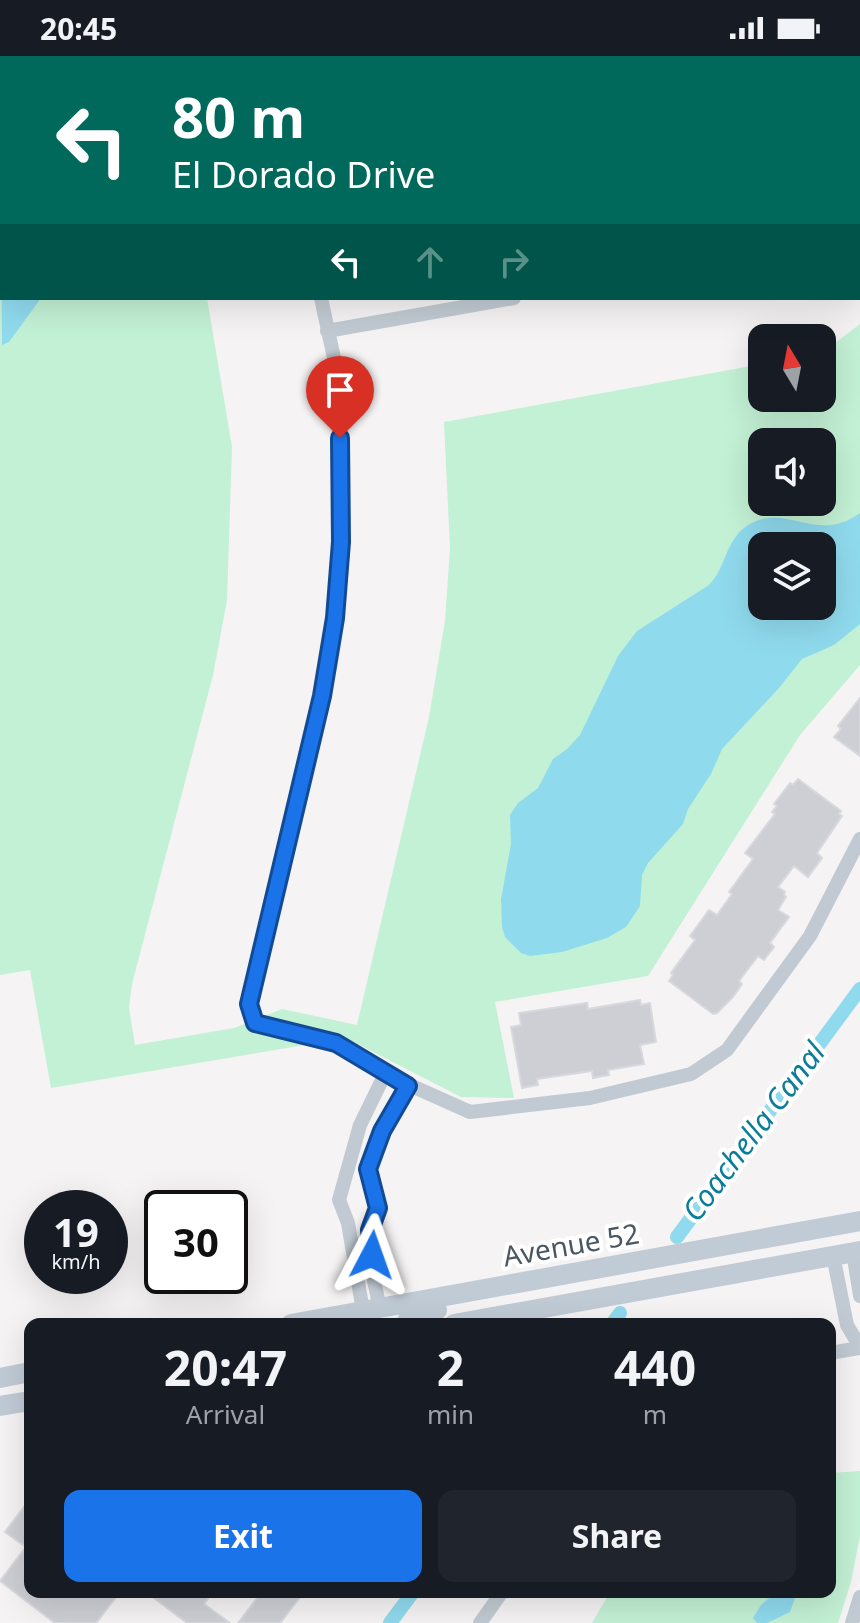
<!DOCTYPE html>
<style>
body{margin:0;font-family:"Noto Sans",sans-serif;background:#20242c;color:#f1f3f6;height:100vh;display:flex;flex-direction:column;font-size:30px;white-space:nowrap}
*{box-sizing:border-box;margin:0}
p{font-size:26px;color:#9ea1a6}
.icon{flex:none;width:44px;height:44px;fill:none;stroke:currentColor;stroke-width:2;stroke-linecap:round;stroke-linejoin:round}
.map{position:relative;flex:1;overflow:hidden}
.drawer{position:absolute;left:24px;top:1262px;width:812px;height:280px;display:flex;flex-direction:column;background:#171b24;border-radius:16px;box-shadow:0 8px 32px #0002}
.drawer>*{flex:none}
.banner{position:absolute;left:0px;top:0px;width:860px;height:244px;box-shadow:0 8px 32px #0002;background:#00695c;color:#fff;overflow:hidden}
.needle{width:52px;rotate:350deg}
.fabs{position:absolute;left:748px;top:268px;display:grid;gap:16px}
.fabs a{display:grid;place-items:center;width:88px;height:88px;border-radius:16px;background:#171b24;box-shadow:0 8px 32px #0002;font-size:40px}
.speed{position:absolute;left:24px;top:1134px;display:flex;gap:16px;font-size:40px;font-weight:700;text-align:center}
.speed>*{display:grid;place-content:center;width:104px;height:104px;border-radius:50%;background:#171b24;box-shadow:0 8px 32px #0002;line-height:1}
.speed small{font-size:20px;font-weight:400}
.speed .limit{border:4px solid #111;border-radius:12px;background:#fff;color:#111}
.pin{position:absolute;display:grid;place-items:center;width:68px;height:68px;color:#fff;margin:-82px -34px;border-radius:50% 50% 50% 0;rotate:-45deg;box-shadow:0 0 8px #0007}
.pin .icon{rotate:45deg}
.me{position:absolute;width:88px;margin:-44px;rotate:4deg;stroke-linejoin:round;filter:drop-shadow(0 0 6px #0008)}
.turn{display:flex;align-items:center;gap:28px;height:168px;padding:0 40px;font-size:36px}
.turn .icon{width:104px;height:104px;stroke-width:2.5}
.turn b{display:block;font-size:56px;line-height:68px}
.lanes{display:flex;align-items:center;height:76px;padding:0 40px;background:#0003;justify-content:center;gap:40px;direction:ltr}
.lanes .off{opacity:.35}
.eta{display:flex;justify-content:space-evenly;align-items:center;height:136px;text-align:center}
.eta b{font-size:48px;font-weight:700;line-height:56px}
.cta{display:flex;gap:16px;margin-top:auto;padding:16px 40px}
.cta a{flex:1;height:92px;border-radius:16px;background:#1a73e8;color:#fff;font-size:32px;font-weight:700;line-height:92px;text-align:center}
.cta a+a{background:#20242c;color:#f1f3f6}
.status{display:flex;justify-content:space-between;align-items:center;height:56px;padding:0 40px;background:#171b24;direction:ltr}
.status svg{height:22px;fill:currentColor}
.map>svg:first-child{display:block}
.green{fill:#c3f1d5;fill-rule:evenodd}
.water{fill:#90daee;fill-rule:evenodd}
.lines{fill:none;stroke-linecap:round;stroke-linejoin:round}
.canal{stroke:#90daee;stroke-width:14}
.building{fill:#cdcfd5;stroke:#d7d9de;stroke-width:2}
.street{stroke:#c1cad2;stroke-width:14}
.secondary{stroke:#c1cbd6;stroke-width:20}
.route-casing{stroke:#114b97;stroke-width:20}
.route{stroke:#1a73e8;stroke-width:14}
.labels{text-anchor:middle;stroke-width:8;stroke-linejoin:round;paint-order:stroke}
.street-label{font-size:28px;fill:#4a5661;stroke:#fff}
.water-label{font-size:30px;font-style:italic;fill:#0c7c9b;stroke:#fff}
</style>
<div class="status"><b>20:45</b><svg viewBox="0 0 49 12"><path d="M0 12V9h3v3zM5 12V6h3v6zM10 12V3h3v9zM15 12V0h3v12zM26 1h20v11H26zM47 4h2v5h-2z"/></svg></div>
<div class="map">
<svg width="860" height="1567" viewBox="0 0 860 1567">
<rect width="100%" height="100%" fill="#f5f3f3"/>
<path class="green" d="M0,0H166V2H2V242H207L232,391L227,544L213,619L132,928L129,952L135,989L234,972L282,953L357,969L429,661L445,565L450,492L444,366L762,308V342H822V297L860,268V609L800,679L648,920L495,946L514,1042L461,1041L346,982L51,1032L30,914L0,919ZM762,386H822V446H762ZM762,490H822V550H762Z
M759,0H860V57L858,2Z
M860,1415V1480L851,1526L838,1567H592L610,1536H830V1417Z"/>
<path class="water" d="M0,0L85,2H2V242H41L9,286L2,289Z
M860,457V568L834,589L802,603L779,632L722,693L711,718L688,753L683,768L648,807L642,819L640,850L626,871L607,882L562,896L530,900L521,897L505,881L502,871L501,843L511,788L510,759L518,747L538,732L553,703L567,693L580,679L618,600L637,575L709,529C727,511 725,482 750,468C778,452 803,472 831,469C842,468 851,463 860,457ZM762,490H822V550H762Z
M776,1536H793L796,1539L790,1556L767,1567H757L753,1562L761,1549Z"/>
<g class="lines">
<path class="canal" d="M677,1181L860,933
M612,1268L620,1257
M390,1567L413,1536"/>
</g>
<path class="building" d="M860,642V700L834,681L841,673L838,670Z
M798,723L841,755L839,758L842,760L817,797L822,802L808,821L794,810L778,831L785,836L784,839L786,841L778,854L789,861L770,887L774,891L764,904L758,900L739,925L742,928L733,941L717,957L713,958L669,925L673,919L671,917L695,884L690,880L709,854L717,859L732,838L729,836L753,803L745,797L775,758L772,756L777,750L774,748L790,727L793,729Z
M640,944L641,949L650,947L656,986L640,989L644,1008L608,1014L609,1019L593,1022L592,1015L537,1023L538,1029L522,1032L511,971L521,969L519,957L587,947L588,953Z
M30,1443V1536H120L96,1567H55L0,1525L26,1491L5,1476Z
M146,1536H213L204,1548L230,1567H187Z
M262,1536H304L280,1567H238Z"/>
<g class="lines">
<path class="street" d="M279,0V2
M543,0L546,2
M321,242L334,302L339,350L341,486L335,562L322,640L249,948L255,967L336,987L385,1018L470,1056L590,1042L691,1018L727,994L810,880L860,783
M327,275L514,242
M853,1196L860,1240
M833,1199L847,1269L860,1291
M380,1252L374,1225L370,1174L378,1152L368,1113L382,1075L408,1030
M363,1255L348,1167L339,1144L360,1069L385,1018
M830,1297L860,1292
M480,1567L502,1536
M852,1567L860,1541"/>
<path class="secondary" d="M291,1268L860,1165
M406,1268L409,1261L437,1254
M454,1268L860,1195
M0,1322L30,1316
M0,1350L30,1345"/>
</g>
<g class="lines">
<g class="route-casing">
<path id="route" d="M340,382L341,486L335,562L322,640L249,948L255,967L336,987L408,1030L382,1075L368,1113L378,1152L370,1174L372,1199"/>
</g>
<use href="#route" class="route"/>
</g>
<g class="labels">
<g class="street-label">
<text transform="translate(571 1189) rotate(-10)" y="10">Avenue 52</text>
</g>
<g class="water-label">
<text transform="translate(754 1076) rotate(-53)" y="10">Coachella Canal</text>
</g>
</g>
</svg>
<div class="fabs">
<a><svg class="needle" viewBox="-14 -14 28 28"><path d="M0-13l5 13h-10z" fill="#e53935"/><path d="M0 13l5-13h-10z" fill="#9ea1a6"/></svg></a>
<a><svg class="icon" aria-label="sound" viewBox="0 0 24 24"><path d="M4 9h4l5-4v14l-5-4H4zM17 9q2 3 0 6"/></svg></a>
<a><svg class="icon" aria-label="layers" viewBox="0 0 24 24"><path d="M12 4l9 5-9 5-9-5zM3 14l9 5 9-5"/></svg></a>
</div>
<div class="speed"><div>19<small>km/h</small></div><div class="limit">30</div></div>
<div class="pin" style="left:340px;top:382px;background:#d93025"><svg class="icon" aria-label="arrive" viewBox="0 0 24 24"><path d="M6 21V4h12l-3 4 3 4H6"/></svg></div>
<svg class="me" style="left:372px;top:1199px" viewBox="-20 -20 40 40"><path d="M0-17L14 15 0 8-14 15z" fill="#1a73e8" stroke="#fff" stroke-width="4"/></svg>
<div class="banner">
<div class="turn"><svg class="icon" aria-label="left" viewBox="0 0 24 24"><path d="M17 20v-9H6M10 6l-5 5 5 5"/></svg><div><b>80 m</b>El Dorado Drive</div></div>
<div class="lanes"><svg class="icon" aria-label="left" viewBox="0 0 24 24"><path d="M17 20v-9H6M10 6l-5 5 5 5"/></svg><svg class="icon off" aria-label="ahead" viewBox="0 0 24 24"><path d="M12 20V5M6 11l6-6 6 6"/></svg><svg class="icon off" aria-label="right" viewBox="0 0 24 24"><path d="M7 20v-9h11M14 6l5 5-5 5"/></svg></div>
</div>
<section class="drawer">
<div class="eta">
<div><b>20:47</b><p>Arrival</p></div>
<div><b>2</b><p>min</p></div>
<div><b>440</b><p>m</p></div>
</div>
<div class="cta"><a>Exit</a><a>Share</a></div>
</section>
</div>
